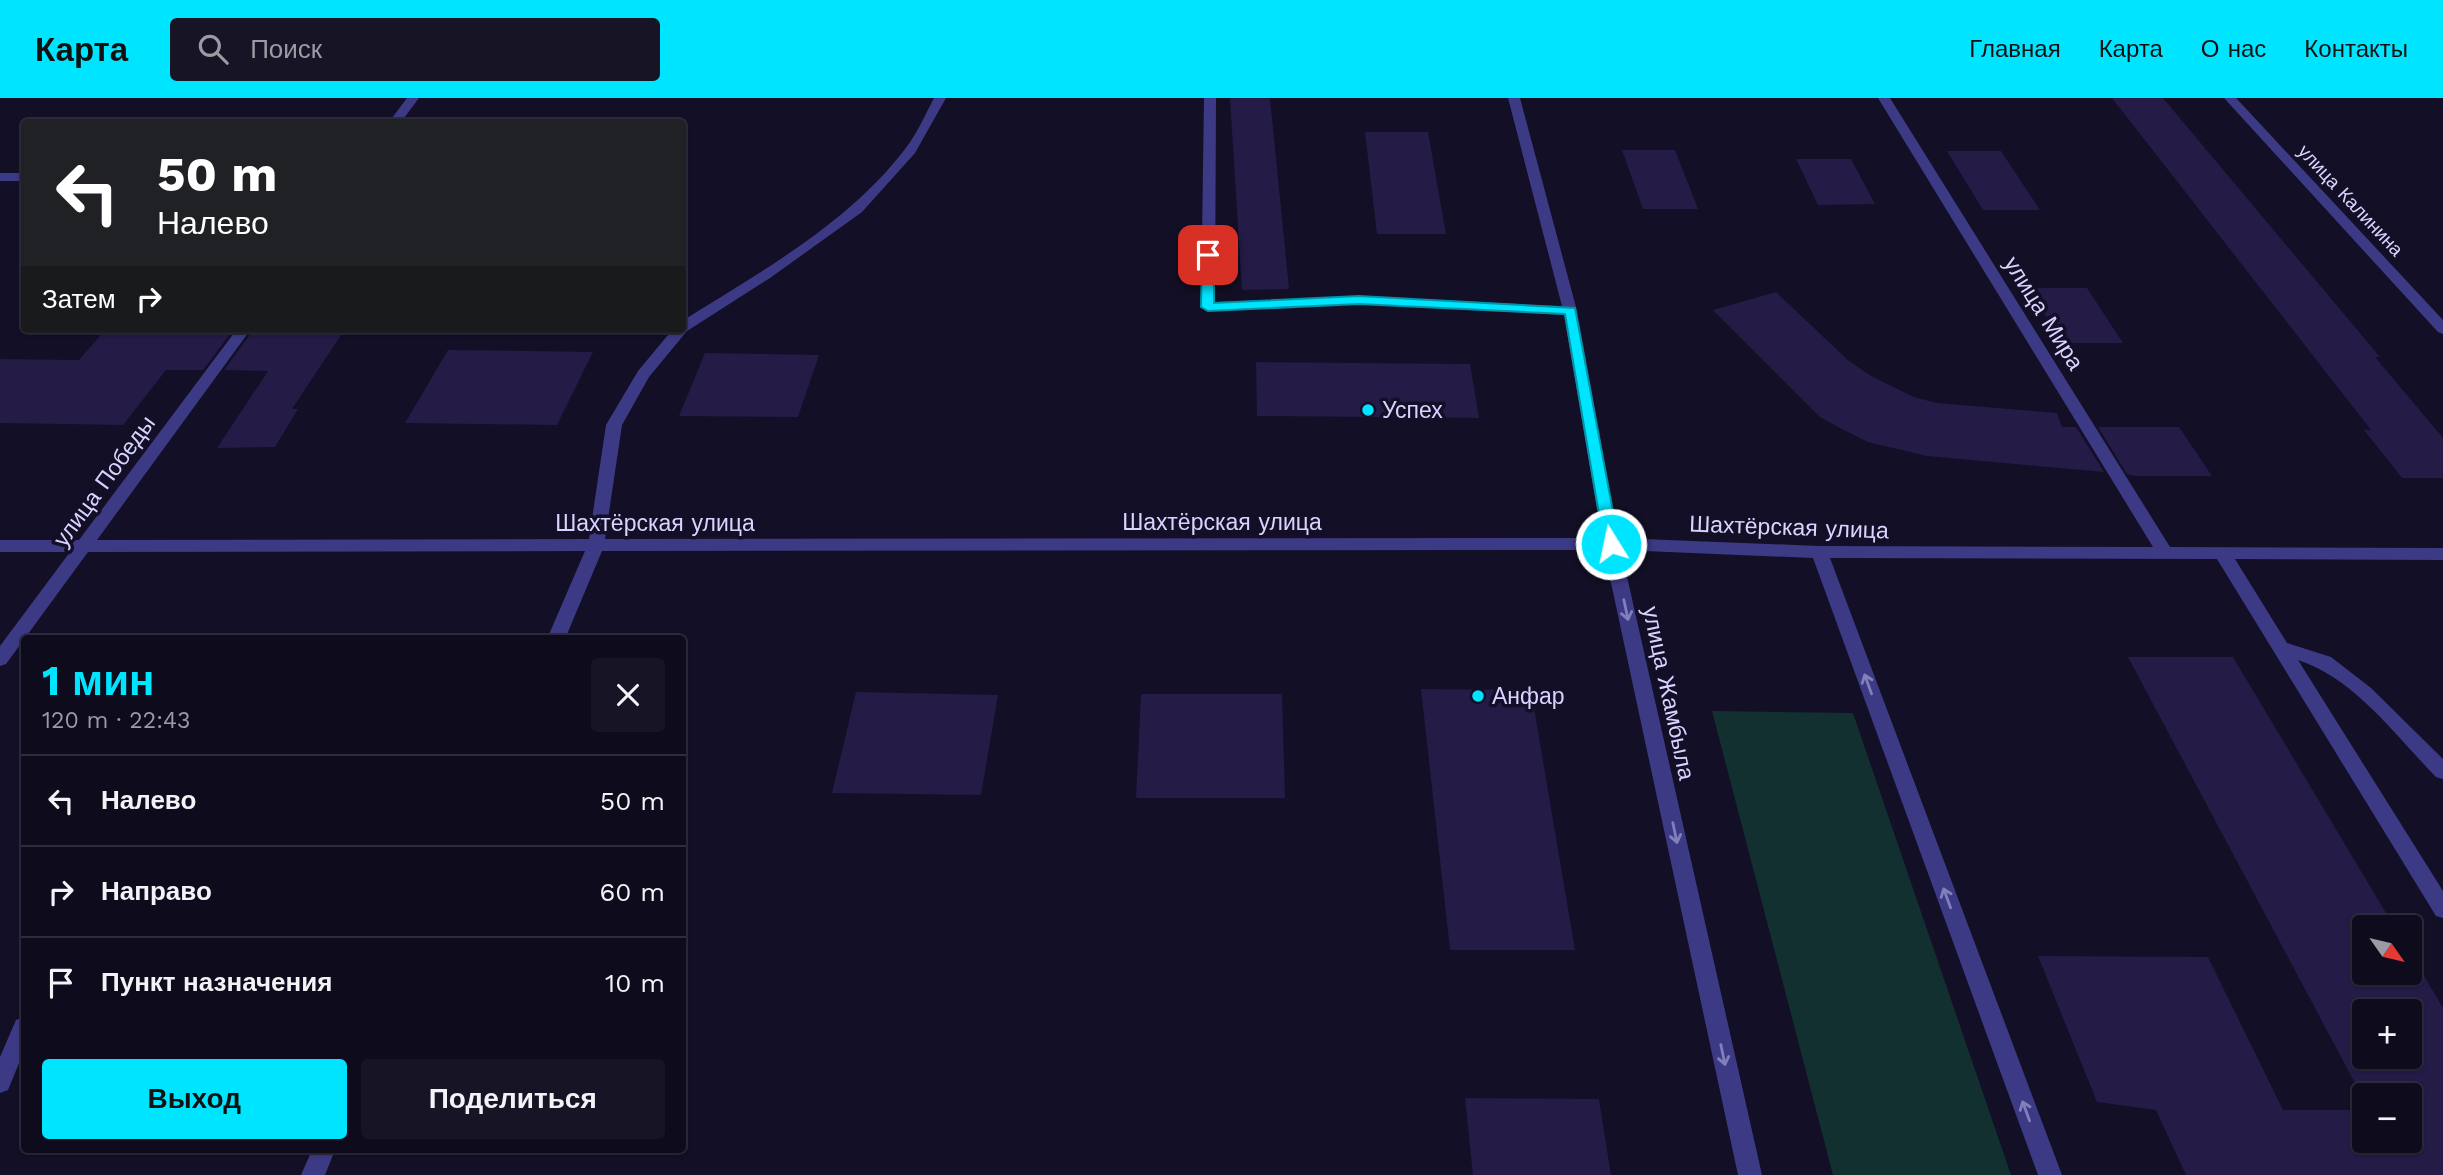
<!DOCTYPE html>
<html lang="ru">
<meta charset="utf-8">
<style>
body{margin:0;font-family:"Work Sans",sans-serif;background:#171425;color:#f1f3f6;height:100vh;display:flex;flex-direction:column;font-size:26px;white-space:nowrap}
*{box-sizing:border-box;margin:0}
p{font-size:23px;color:#9b9ba3}
.icon{flex:none;width:38px;height:38px;fill:none;stroke:currentColor;stroke-width:2;stroke-linecap:round;stroke-linejoin:round}
.map{position:relative;flex:1;overflow:hidden}
.side{position:absolute;left:21px;top:537px;width:665px;height:518px;display:flex;flex-direction:column;background:#0e0b1c;border-radius:7px;box-shadow:0 2px 5px #0004,0 0 0 2px #2e2b3b}
.side>*{flex:none}
.hud{position:absolute;left:21px;top:21px;width:665px;height:214px;border-radius:7px;box-shadow:0 2px 5px #0004,0 0 0 2px #2e2b3b;background:#202124;color:#fff;overflow:hidden}
.needle{width:46px;rotate:124deg}
.buttons{position:absolute;left:2352px;top:817px;display:grid;gap:14px}
.buttons a{display:grid;place-items:center;width:70px;height:70px;border-radius:7px;background:#0e0b1c;box-shadow:0 2px 5px #0004,0 0 0 2px #2e2b3b;font-size:35px}
.pin{position:absolute;display:grid;place-items:center;width:60px;height:60px;color:#fff;margin:-30px;border-radius:14px;box-shadow:0 4px 10px #0006}
.me{position:absolute;width:77px;margin:-38px;rotate:350deg;stroke-linejoin:round;filter:drop-shadow(0 0 5px #0008)}
.turn{display:flex;align-items:center;gap:24px;height:147px;padding:0 21px;font-size:32px}
.turn .icon{width:91px;height:91px;stroke-width:2.5}
.turn b{display:block;font-size:49px;line-height:60px}
.then{display:flex;align-items:center;height:66px;padding:0 21px;background:#0003;gap:14px;font-size:26px}
.round{display:grid;place-items:center;flex:none;width:74px;height:74px;border-radius:7px;background:#171425}
.head{display:flex;align-items:center;justify-content:space-between;height:119px;padding:0 21px}
h1{font-size:42px;font-weight:700;line-height:52px;color:#00e5ff}
.primary-button{display:flex;gap:14px;margin-top:auto;padding:14px 21px}
.primary-button a{flex:1;height:80px;border-radius:7px;background:#00e5ff;color:#111;font-size:28px;font-weight:700;line-height:80px;text-align:center}
.primary-button a+a{background:#171425;color:#f1f3f6}
ul{padding:0;list-style:none}
li{display:flex;align-items:center;gap:21px;height:91px;padding:0 21px;border-top:2px solid #2e2b3b}
li div{flex:1}
li b{display:block;font-size:26px}
li em{font-style:normal}
header{display:flex;align-items:center;gap:42px;box-sizing:border-box;height:98px;padding:0 35px;background:#00e5ff;color:#111}
header strong{font-size:33px}
nav{display:flex;gap:38px;margin-inline-start:auto;font-size:24px}
.search{width:490px;height:63px;background:#171425;display:flex;align-items:center;gap:18px;box-sizing:border-box;padding:0 24px;border-radius:7px;color:#9b9ba3;font-size:26px}
.map>svg:first-child{display:block}
.green{fill:#12302f}
.building{fill:#241b47;fill-rule:evenodd}
.lines{fill:none;stroke-linecap:round;stroke-linejoin:round}
.minor{fill:#3d3a85;fill-rule:evenodd}
.oneway{stroke:#837fbc}
.route{fill:#00e5ff;stroke:#0095a6;stroke-width:2}
.poi-dot{fill:#00e5ff;stroke:#130f26;stroke-width:2.5}
.labels{text-anchor:middle;stroke-width:7;stroke-linejoin:round;paint-order:stroke}
.far-street-label{font-size:19px;fill:#d9d4ff;stroke:#130f26}
.street-label{font-size:23px;fill:#d9d4ff;stroke:#130f26}
.poi-label{font-size:23px;fill:#d9d4ff;stroke:#130f26;text-anchor:start}
</style>
<header>
<strong>Карта</strong>
<div class="search"><svg class="icon" aria-label="search" viewBox="0 0 24 24"><circle cx="10" cy="10" r="6"/><path d="M15 15l6 6"/></svg>Поиск</div>
<nav><a>Главная</a><a>Карта</a><a>О нас</a><a>Контакты</a></nav>
</header>
<div class="map">
<svg width="2443" height="1077" viewBox="0 0 2443 1077">
<rect width="100%" height="100%" fill="#130f26"/>
<path class="green" d="M1712,613L1853,615L2011,1077H1833Z"/>
<path class="building" d="M1230,0H1270L1289,191L1242,192Z
M2112,0H2163L2380,259H2375L2443,340V380H2402L2364,332H2371Z
M1365,34H1428L1446,136H1377Z
M1622,52H1675L1698,111H1643Z
M1947,53H2001L2040,112H1983Z
M1796,61H1851L1875,106L1818,107Z
M2028,190H2087L2123,245H2063Z
M1776,194L1849,263L1871,278L1914,299L1937,305L2057,315L2062,329H2076L2104,374L1927,358L1868,344L1840,330L1820,319L1713,212Z
M106,231H234L203,272H166L123,327L0,325V261L79,262Z
M254,231H345L292,311H298L275,349L217,350L268,273L224,272Z
M448,252L593,254L557,327L405,325Z
M705,255L819,257L798,319L679,318Z
M1256,264L1470,266L1479,320L1257,318Z
M2098,329H2179L2212,378H2135L2127,376Z
M2128,559H2233L2395,830H2364V875H2410V854L2443,910V1077H2186L2156,1012L2097,1004L2038,858L2208,859L2283,1012H2364V1043H2410V998H2364V1002ZM2364,914H2410V959H2364Z
M1421,591L1531,592L1575,852H1450Z
M856,594L998,597L981,697L832,695Z
M1141,596H1282L1285,700H1136Z
M1465,1000L1599,1001L1611,1077H1473Z"/>
<g class="lines">
<path class="minor" d="M407,0H419L401,24H389Z
M934,0H946L915,55L862,114L770,180L687,233L649,279L622,327L605,441L1602,440L1564,217L1359,206L1208,213L1201,209L1204,0H1216L1215,204L1359,198L1562,208L1508,0H1520L1577,213L1618,440L1819,448L2153,449L1878,0H1890L2170,449L2443,450V462L2235,461L2287,545L2331,559L2371,590L2443,661V681L2436,679C2396,638 2354,580 2298,562L2443,793V820L2436,818L2217,461L1830,460L2062,1077H2038L1813,460L1621,452L1762,1077H1738L1604,452L602,453L565,541H547L585,453L88,454L6,566L0,568V548L70,454H0V442H79L237,231H251L97,442L589,441L606,327L638,273L673,231H682V223C760,174 848,126 905,51C917,36 925,17 934,0Z
M2224,0H2236L2443,222V236L2438,234Z
M0,75H24V83H0Z
M24,919V953L8,992L0,995V959L16,922Z
M312,1052H335L325,1077H301Z"/>
</g>
<defs><path id="oneway-shaft" d="M-6 0H5M1.5-3L5.5 0L1.5 3" fill="none" stroke-width="1.6" stroke-linecap="round" stroke-linejoin="round" transform="scale(1.75)"/></defs>
<g class="oneway">
<use href="#oneway-shaft" transform="translate(1626 512) rotate(78)"/>
<use href="#oneway-shaft" transform="translate(1868 586) rotate(-110)"/>
<use href="#oneway-shaft" transform="translate(1675 735) rotate(78)"/>
<use href="#oneway-shaft" transform="translate(1947 800) rotate(-110)"/>
<use href="#oneway-shaft" transform="translate(1723 957) rotate(78)"/>
<use href="#oneway-shaft" transform="translate(2026 1013) rotate(-110)"/>
</g>
<path class="route" d="M1208,153L1214,157V205L1359,198L1575,210L1619,446L1617,450L1611,451L1604,446L1565,216L1359,206L1208,213L1201,209L1202,157Z"/>
<g class="poi-dot">
<circle cx="1368" cy="312" r="7"/>
<circle cx="1478" cy="598" r="7"/>
</g>
<g class="labels">
<g class="far-street-label">
<text transform="translate(2351 102) rotate(47)" y="7">улица Калинина</text>
</g>
<g class="street-label">
<text transform="translate(2044 215) rotate(58)" y="8">улица Мира</text>
<text transform="translate(104 383) rotate(-54)" y="8">улица Победы</text>
<text x="1222" y="432">Шахтёрская улица</text>
<text x="655" y="433">Шахтёрская улица</text>
<text transform="translate(1789 429) rotate(2)" y="8">Шахтёрская улица</text>
<text transform="translate(1669 595) rotate(78)" y="8">улица Жамбыла</text>
</g>
<g class="poi-label">
<text x="1382" y="320">Успех</text>
<text x="1492" y="606">Анфар</text>
</g>
</g>
</svg>
<div class="buttons">
<a><svg class="needle" viewBox="-14 -14 28 28"><path d="M0-13l5 13h-10z" fill="#e53935"/><path d="M0 13l5-13h-10z" fill="#9b9ba3"/></svg></a>
<a>+</a>
<a>−</a>
</div>
<div class="pin" style="left:1208px;top:157px;background:#d93025"><svg class="icon" aria-label="arrive" viewBox="0 0 24 24"><path d="M6 21V4h12l-3 4 3 4H6"/></svg></div>
<svg class="me" style="left:1611px;top:446px" viewBox="-20 -20 40 40"><circle r="17" fill="#00e5ff" stroke="#fff" stroke-width="3"/><path d="M0-11L8 9 0 5-8 9z" fill="#fff"/></svg>
<div class="hud">
<div class="turn"><svg class="icon" aria-label="left" viewBox="0 0 24 24"><path d="M17 20v-9H6M10 6l-5 5 5 5"/></svg><div><b>50 m</b>Налево</div></div>
<div class="then">Затем<svg class="icon" aria-label="right" viewBox="0 0 24 24"><path d="M7 20v-9h11M14 6l5 5-5 5"/></svg></div>
</div>
<section class="side">
<div class="head"><div><h1>1 мин</h1><p>120 m · 22:43</p></div><a class="round"><svg class="icon" aria-label="close" viewBox="0 0 24 24"><path d="M6 6l12 12M18 6L6 18"/></svg></a></div>
<ul>
<li><svg class="icon" aria-label="left" viewBox="0 0 24 24"><path d="M17 20v-9H6M10 6l-5 5 5 5"/></svg><div><b>Налево</b></div><em>50 m</em></li>
<li><svg class="icon" aria-label="right" viewBox="0 0 24 24"><path d="M7 20v-9h11M14 6l5 5-5 5"/></svg><div><b>Направо</b></div><em>60 m</em></li>
<li><svg class="icon" aria-label="arrive" viewBox="0 0 24 24"><path d="M6 21V4h12l-3 4 3 4H6"/></svg><div><b>Пункт назначения</b></div><em>10 m</em></li>
</ul>
<div class="primary-button"><a>Выход</a><a>Поделиться</a></div>
</section>
</div>
